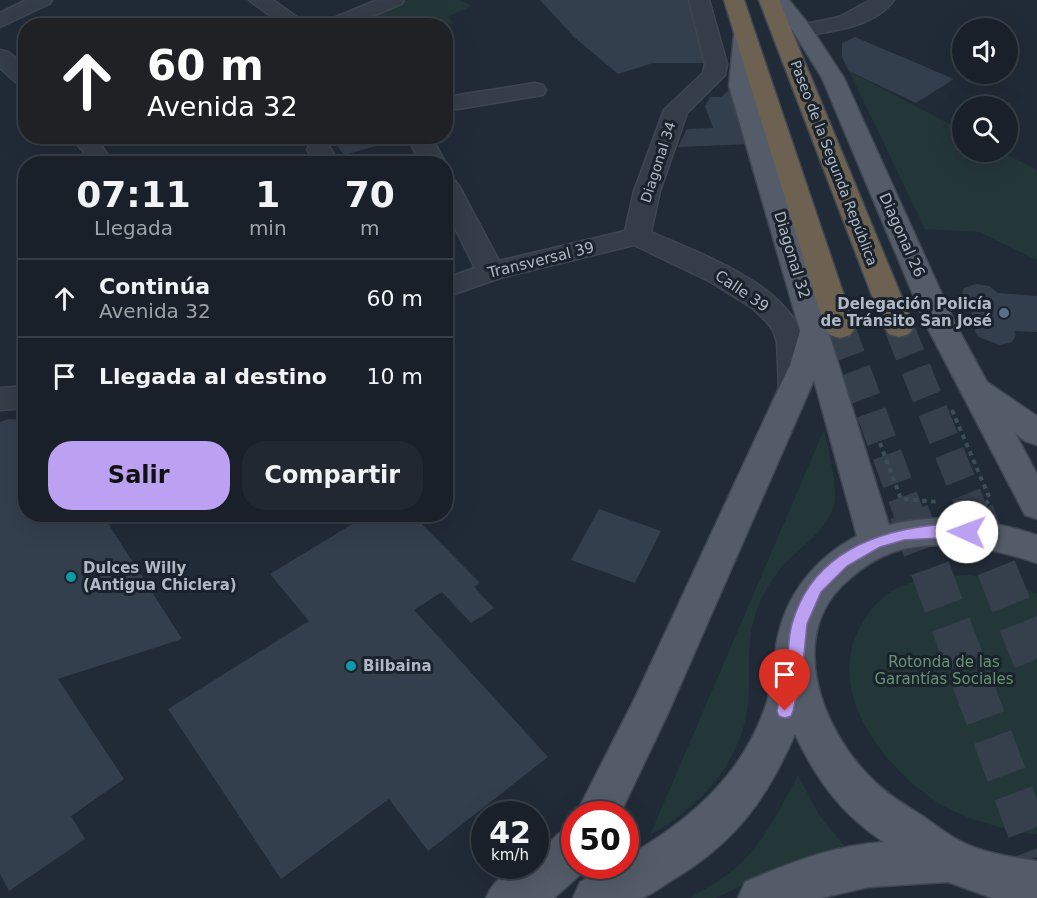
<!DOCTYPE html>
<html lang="es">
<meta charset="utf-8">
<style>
body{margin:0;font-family:"DejaVu Sans",sans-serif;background:#222831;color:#f1f3f6;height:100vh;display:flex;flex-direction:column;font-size:22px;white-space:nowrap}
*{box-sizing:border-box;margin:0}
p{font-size:20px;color:#9fa3a8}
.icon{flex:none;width:33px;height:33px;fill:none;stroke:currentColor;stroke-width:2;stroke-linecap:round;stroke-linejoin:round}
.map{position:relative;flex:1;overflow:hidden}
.drawer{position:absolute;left:18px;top:156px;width:435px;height:366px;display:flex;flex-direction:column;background:#192029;border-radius:24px;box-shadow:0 6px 24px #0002,0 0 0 2px #373e46}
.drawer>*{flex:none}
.top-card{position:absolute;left:18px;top:18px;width:435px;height:126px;border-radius:24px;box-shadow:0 6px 24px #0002,0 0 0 2px #373e46;background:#202124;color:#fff;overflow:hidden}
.buttons{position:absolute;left:952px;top:18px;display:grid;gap:12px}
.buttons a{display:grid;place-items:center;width:66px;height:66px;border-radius:50%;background:#192029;box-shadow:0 6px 24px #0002,0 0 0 2px #373e46;font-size:30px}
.speed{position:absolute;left:471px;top:801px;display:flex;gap:12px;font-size:30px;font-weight:700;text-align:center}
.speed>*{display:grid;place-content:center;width:78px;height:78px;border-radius:50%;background:#192029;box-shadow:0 6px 24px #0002,0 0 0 2px #373e46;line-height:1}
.speed small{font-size:15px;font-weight:400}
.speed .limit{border:9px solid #d22;background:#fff;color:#111}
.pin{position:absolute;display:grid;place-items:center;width:51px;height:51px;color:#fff;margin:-62px -26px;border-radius:50% 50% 50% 0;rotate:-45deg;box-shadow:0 0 6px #0007}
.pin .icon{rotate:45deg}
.me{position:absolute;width:66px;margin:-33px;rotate:272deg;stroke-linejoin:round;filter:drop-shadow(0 0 4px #0008)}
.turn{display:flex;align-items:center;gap:21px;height:126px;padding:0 30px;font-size:27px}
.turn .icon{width:78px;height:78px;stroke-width:2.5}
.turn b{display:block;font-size:42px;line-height:51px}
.eta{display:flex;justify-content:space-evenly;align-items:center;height:102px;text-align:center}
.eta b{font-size:36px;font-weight:700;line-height:42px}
.action{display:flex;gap:12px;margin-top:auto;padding:12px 30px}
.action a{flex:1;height:69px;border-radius:24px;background:#bca0f2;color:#111;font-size:24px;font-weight:700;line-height:69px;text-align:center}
.action a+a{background:#222831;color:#f1f3f6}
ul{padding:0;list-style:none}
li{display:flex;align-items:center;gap:18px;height:78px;padding:0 30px;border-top:2px solid #373e46}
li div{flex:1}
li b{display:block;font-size:22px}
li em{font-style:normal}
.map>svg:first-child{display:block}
.green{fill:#233638}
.building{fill:#343f4e}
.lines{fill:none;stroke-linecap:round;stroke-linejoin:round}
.highway-tunnel-far1{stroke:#36404c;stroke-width:30;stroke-dasharray:30 15;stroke-linecap:butt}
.highway-tunnel{stroke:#36404c;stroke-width:40;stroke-dasharray:40 20;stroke-linecap:butt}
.minor-casing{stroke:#3e4651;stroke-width:3}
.major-casing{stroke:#3e4651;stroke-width:3}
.highway-casing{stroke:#3f4852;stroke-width:3}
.path{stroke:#3c5051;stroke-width:4;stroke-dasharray:4.5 4.5;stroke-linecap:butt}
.minor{fill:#353d48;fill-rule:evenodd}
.major{fill:#535c68;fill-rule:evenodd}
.highway{fill:#6d6252;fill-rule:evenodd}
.route{fill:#bca0f2;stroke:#7a689d;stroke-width:1.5}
.service-dot{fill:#5c6f8a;stroke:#1a222c;stroke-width:2}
.culture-dot{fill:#0f9aa8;stroke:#1a222c;stroke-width:2}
.labels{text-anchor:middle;stroke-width:6;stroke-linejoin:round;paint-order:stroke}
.far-street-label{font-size:14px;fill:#afb8c4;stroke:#1a222c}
.street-label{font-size:15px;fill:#afb8c4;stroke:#1a222c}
.poi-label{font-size:15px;font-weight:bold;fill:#afb8c4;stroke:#1a222c;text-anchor:start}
.park-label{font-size:15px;fill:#689471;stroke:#1a222c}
</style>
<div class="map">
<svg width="1037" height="898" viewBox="0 0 1037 898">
<rect width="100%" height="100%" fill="#212b37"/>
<path class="green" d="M408,0H459L472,6L447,17L454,23L446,26H344Z
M849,71L963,131V152H1003L1037,170V260L979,232L925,229Z
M824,430C828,451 836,475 835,497C834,527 799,547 781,568C772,579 763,593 758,607C746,638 750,661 749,692C747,756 704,805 650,835Z
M970,575L1013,583L1037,594V834H1029C994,826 958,818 928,796C879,760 827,690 859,629C867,613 879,598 895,589C919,577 944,576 970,575Z
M798,775L819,815L849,851L823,853L793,861L716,898H690C708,887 727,877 743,861C767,837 782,805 798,775Z"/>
<path class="building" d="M540,0H690L707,63H653L618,74L574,37Z
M855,37L954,79L916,103L849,71L842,57V43Z
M730,89L736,93L751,144L678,147L687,129L713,128L705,106L710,97H721Z
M330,136H371L379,145L344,155Z
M446,227L455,247L446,249Z
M976,284L989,286L998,293L1037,296V332L1014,331L1016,335L1012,342L1000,345L979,337L975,332L977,319H973L970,307L961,296L964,288Z
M8,419L26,420V514H102L182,639L58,679L124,779L71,816L85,839L9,891L0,874V422Z
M599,509L661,531L635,583L571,560Z
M369,514H412L480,583L474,587L494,608L471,623L442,592L414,610L548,757L428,851L389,799L281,879L168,709L309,621L270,574Z"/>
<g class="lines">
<path class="highway-tunnel-far1" d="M899,327L974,514
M840,328L909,514"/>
<path class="highway-tunnel" d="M909,512L1037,857
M974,512L1037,670"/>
<g class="minor-casing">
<path id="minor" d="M26,0H52L49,4L0,27V13Z
M249,0H273L309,26H284Z
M377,0H404L401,4L350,26H321L324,22Z
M689,0H709L727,64L725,75L687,113L660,191L651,232C707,257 804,289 809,360C810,372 813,385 806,396L795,399L784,396L779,388L777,342L773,330L766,321L751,307L709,281L634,245L500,278L446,297V278L475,268L446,210V179L455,181L459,186L499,261L625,231L634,191L664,110L703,73L705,64Z
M871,0H894C875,27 832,31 803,36L796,34L793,30L796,26L839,17Z
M0,50L8,52L26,67V86L18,84L0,68Z
M535,83L543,85L546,90L543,95L446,111V97Z
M69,136H95L114,164H89L83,151Z
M407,136H431L446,164V165L421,164Z
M319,143L328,145L341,164H316L307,150L310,145Z
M26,386V408L0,410V388Z"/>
</g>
<g class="major-casing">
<path id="major" d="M768,0H789L810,26L844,78L955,323L987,382L1037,416V445L1025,441L1015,433L1037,474V519L1025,515L925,323L822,78L794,33Z
M745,29L752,31L756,35L751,86L889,525C939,512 988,519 1037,535V563C995,549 952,540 908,548C883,553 863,566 845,583C786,637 822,729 870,777C885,793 902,803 921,815C933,823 945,833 958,840C982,853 1011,857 1037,861V898H992L948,882L869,887L821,898H738L745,882C789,863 835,845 884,842C842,815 816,779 795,734C767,799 735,842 674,879C664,885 653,894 642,898C628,898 589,898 573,898L580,882L610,866H626V857C688,822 741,777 765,708C773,686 773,663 777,641C786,594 815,558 857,536L814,380L669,711L620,814H576L635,698L779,388L790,365L800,331L729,86L734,35L738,31Z
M574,828V866H590L554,898H486C495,877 512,866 536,866V856L558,834Z"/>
</g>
<g class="highway-casing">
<path id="highway" d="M724,0H744L855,328L850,335L840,338L830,335L825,328Z
M759,0H779L914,327L909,334L899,337L889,334L884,327Z"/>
</g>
<path class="path" d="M952,410L990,499L986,504H970
M880,443L901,499L939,502"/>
<use href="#minor" class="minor"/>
<use href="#major" class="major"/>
<use href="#highway" class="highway"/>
</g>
<path class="route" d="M934,525L972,528L974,532L972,536L904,540L880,547L847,566L821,592L807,624L803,664L793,711L791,716L785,718L779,716L777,711C780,695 784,680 787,665C789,652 788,637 792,624C811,556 871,532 934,525Z"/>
<circle class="service-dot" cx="1004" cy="313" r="6"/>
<g class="culture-dot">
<circle cx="71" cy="577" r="6"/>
<circle cx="351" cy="666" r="6"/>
</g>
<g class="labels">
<g class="far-street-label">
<text transform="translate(658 162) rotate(-72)" y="5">Diagonal 34</text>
<text transform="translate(834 163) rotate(69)" y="5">Paseo de la Segunda República</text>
</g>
<g class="street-label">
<text transform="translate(902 235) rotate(66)" y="5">Diagonal 26</text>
<text transform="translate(792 255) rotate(73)" y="5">Diagonal 32</text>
<text transform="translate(541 260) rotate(-14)" y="5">Transversal 39</text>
<text transform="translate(742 291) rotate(34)" y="5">Calle 39</text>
</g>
<g class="poi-label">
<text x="992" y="309" text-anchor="end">Delegación Policía<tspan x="992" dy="17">de Tránsito San José</tspan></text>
<text x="83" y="573">Dulces Willy<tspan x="83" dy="17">(Antigua Chiclera)</tspan></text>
<text x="363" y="671">Bilbaina</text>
</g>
<g class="park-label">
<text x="944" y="667">Rotonda de las<tspan x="944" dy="17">Garantías Sociales</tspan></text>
</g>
</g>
</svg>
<div class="buttons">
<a><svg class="icon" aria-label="sound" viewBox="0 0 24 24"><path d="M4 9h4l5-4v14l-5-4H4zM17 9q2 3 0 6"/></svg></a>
<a><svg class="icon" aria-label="search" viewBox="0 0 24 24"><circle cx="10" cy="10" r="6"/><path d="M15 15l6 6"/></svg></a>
</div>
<div class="speed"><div>42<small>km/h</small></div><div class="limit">50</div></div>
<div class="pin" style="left:785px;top:711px;background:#d93025"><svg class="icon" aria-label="arrive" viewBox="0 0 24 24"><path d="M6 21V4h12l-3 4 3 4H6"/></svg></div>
<svg class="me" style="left:967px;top:532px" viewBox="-20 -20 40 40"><circle r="19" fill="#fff"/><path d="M0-13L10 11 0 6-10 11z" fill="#bca0f2"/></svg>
<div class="top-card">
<div class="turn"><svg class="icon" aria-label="ahead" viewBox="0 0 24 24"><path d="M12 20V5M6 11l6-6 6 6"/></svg><div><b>60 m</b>Avenida 32</div></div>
</div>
<section class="drawer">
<div class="eta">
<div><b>07:11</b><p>Llegada</p></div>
<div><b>1</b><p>min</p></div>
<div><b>70</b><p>m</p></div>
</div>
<ul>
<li><svg class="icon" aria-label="ahead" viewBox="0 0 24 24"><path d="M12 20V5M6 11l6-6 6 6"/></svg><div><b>Continúa</b><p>Avenida 32</p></div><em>60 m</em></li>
<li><svg class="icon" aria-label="arrive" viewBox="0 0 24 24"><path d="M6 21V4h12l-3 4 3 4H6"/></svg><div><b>Llegada al destino</b></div><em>10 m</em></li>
</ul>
<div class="action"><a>Salir</a><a>Compartir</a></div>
</section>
</div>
